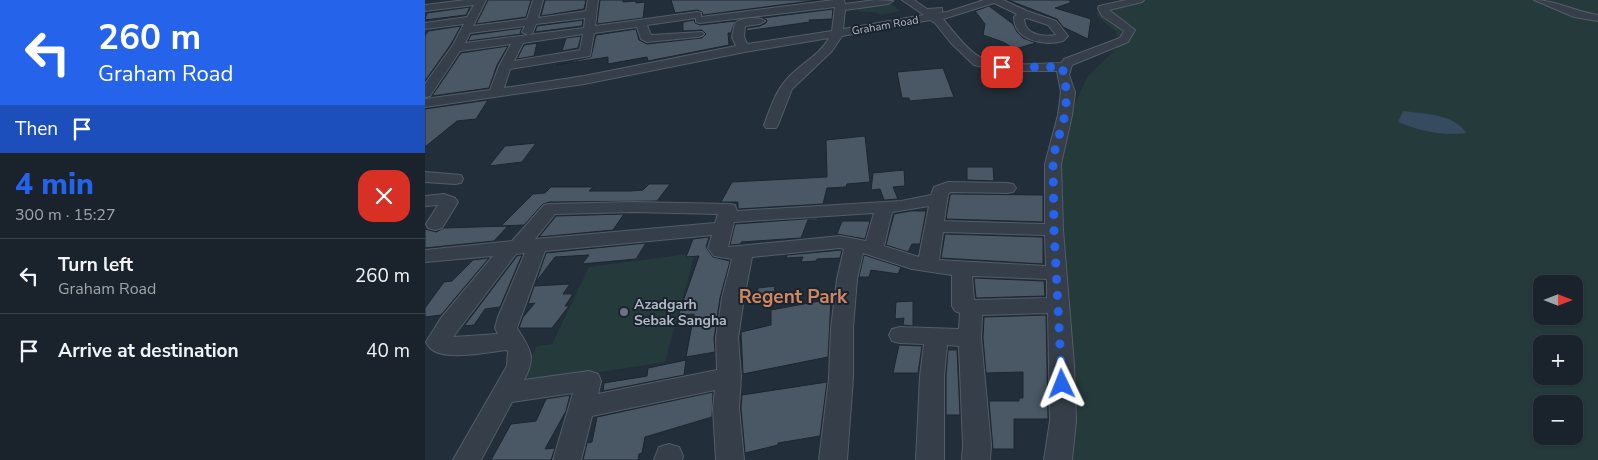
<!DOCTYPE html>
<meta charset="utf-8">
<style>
body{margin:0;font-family:"Nunito Sans",sans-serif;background:#232a33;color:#f1f3f6;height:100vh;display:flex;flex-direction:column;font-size:19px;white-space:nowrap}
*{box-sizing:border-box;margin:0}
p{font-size:16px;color:#9fa4a9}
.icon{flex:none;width:28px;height:28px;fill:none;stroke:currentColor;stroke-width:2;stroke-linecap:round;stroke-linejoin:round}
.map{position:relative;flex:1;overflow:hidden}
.drawer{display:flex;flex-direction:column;background:#1a222b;width:425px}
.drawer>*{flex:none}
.guide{background:#2563eb;color:#fff;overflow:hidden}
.needle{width:32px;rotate:90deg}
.buttons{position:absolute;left:1108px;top:275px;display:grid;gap:10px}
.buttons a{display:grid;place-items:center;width:50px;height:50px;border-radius:10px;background:#1a222b;box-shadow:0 1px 4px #0004,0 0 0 1px #383f47;font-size:25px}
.pin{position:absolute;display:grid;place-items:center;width:42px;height:42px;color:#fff;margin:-21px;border-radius:10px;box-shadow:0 2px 8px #0006}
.me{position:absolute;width:55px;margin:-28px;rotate:358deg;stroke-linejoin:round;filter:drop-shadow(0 0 4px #0008)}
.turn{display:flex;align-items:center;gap:18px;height:105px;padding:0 15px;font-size:22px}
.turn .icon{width:65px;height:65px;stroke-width:2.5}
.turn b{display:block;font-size:35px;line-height:42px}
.then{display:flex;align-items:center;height:48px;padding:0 15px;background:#0003;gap:10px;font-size:19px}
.round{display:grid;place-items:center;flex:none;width:52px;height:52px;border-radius:15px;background:#232a33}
.summary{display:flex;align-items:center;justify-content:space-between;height:85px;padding:0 15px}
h1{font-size:30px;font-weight:800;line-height:38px;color:#2563eb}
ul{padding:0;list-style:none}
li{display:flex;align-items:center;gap:15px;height:75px;padding:0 15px;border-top:1px solid #383f47}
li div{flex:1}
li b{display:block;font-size:19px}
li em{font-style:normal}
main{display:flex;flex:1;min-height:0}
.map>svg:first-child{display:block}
.green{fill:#253b3b;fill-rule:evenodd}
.water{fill:#364b60}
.building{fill:#4a5865;stroke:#1d2630}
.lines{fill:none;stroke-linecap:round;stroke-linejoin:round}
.minor-casing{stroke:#535d67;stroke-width:2}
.minor{fill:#363f49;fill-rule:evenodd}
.route{stroke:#2563eb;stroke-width:9;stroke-dasharray:0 16.2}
.worship-dot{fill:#6b7280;stroke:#1b242e;stroke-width:2}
.labels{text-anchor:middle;stroke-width:4;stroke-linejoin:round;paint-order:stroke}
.far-street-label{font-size:11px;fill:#b0bac5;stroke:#1b242e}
.poi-label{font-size:14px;font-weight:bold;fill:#b0bac5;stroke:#1b242e;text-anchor:start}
.district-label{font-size:19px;font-weight:bold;fill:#d08761;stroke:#1b242e}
</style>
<main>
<section class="drawer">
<div class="guide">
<div class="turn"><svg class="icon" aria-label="left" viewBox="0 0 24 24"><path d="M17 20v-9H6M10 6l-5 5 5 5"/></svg><div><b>260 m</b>Graham Road</div></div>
<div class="then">Then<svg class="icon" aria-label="arrive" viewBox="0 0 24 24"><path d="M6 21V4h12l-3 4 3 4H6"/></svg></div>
</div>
<div class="summary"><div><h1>4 min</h1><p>300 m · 15:27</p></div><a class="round" style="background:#d93025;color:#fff"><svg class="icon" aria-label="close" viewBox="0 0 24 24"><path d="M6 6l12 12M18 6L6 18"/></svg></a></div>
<ul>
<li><svg class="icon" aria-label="left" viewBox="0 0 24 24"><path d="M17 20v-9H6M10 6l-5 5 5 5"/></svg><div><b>Turn left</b><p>Graham Road</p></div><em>260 m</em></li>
<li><svg class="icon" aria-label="arrive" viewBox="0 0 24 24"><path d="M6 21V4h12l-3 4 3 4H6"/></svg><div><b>Arrive at destination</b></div><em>40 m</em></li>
</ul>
</section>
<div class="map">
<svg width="1173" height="460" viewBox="0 0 1173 460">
<rect width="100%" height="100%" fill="#222e39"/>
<path class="green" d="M717,0H1173V460H627L628,148L663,76L693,47L691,32L672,16V11ZM1116,284H1149V316H1116ZM1116,344H1149V376H1116ZM1116,404H1149V436H1116Z
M463,2L475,11L456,15L450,12H434L431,7Z
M270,253L240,362L92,385L112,346L127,344L164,267Z"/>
<path class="water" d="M978,111C999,114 1030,114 1041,133C1017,136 996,131 973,122Z"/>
<path class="building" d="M63,0H106L101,17L51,24Z
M120,0H161L159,9L116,16Z
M175,0H198V2L211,1V3L220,2L218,18L172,24Z
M246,0H394L278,15L277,12L272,10L250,13Z
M583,0H645V3L630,8L666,19L663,39L638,27L632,19Z
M564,6L588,24L592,32L598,38L611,43L590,49L578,42L558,35L560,24L550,11Z
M45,7L41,15L0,20L2,13Z
M408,9L407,19L384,20L385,22L321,31L322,28L335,26L341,23L342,20L337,18Z
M158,20L157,26L110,32L112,26Z
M269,20L270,23L275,25L310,21L306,33H303L304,45L223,61L222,57L183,64V57L131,65L166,57L171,35L211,29L214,40L222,44L277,38L281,34L277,30L258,31V22Z
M36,26L26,44L0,81V36L3,31Z
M97,28L95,33L97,34L43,41L46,35Z
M156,36L153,48L137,51L141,38Z
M112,43L109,56L92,59L99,45Z
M83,46L72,65L64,88L7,96L36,53Z
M518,68L529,97L485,101L484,98H477L472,72Z
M63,100L51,119L32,121L0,147V109Z
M440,136L445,182L422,184L421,187L402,188L398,204L313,209V202H296L307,182L402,177L401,140Z
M111,143L97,162L64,166L80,146Z
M542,167H568L569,181L542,180Z
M479,170L480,186L468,187L473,199L459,200L455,189L446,190L448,173Z
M224,184H245L232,201L125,202L118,204L99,225L76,226L108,194L120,193L126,187H168L164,191H206L218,190Z
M527,194L618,195V222L521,219L525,195Z
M485,211H501L495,244H487L483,252L461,245L469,214Z
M199,214L188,230L114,237L131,216Z
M393,218L392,220H383L376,238L316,242V244L305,245L310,224Z
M417,221H445L440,239L412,234Z
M83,226L69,241L0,248V229L11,232L19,228Z
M520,234L618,237V264L516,258Z
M284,237L281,247L288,257L305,261L295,298L289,338L290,352L261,357L269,314L253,316L274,256L261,257L268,239Z
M221,243L211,259L157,264L164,255L130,257L111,282L121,253Z
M417,250L415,258L392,259L391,261L376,262L378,257L361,258L362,255Z
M97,255L75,307L60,309L49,325L39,326L92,256Z
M439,255L476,267L473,274L446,270L444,277H434Z
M64,258L16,315L0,317V308L19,282L27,281L48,260Z
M549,278L619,281L620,296L551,298Z
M145,284L138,294H148L140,306H144L127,328H94L98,317L110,303L103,304L109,286Z
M350,286L348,301L331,303L333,288Z
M406,299L403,357L318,374L316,332L346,325V310Z
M488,301V326L478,325L479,318L470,319L471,302Z
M621,315L623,419H589V449H568L564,401H594V398H598V372L561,373L558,338L559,317Z
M474,345L497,346L493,373H468Z
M523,350H532L535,415H521V376Z
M261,360L259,375L178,391L179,383L222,376L223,368Z
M402,382L395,436L353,443V445L320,453L316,408L317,395Z
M288,392L287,417L220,437L217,453L214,454L213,460H158L162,443L167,442L172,417Z
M145,395L141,411L120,449L130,448L126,460H66L86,424L111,421L121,399Z"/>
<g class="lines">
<g class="minor-casing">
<path id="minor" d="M40,0H61L48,26L102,19L108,0H118L113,18L161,11L163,0H173L170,26L272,12L276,13V17L409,0H419L420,4L450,0L468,1L463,4L420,10L418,29L499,15L477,0H489L502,9L517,8V12L511,13L522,12L559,0H578L602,11L631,21L643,36L638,41C619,46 589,41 589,17L592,14L569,3L518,19C527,30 545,54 559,59C581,68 612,63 636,63L639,59L695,38L699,31L677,16L673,8L674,6L701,0H719L717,2L684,10L710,30L703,42L647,65L644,75L650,92L647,115L636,164L638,230L649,365L651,421L647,460H619L625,421L623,313L557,315L556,338L566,445L565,460H537L538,445L534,346L522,345L519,376V460H491L495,376L499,344L475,343L467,341L464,335L467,329L475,327L534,329L535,313L530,311L527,306V275L487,269L438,253L432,279L428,328V378L422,460H394L404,378L406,328L412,279L419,249L415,248L327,257L319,298L313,338L316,377L314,408L319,460H291L288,408L290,390L167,416L156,460H128L148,393L87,402L56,460H28L82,366L83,352L82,350C63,352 26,360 9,351C5,349 3,346 1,342L16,318L68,256L0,262V250L87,241L119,205L125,204L209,202L304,204L310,205L312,211L476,201L506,195L509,187L523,182L582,183L588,184L591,188L588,192L582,193L526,192L523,194L519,221L620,224V164L633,115L636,92L632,71H577L549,65L526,43L510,23L505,20L417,36L407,51L367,89L353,125L351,128H341L339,125C345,109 350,92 362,79C376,63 394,56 404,38L320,52L159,84L0,107V99L65,90L74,66L86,44L35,51L5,96L0,97V84L28,45L39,24L0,29V23L42,17L49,5L0,11V5ZM410,7L407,31L322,44L319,37L320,26L335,24L340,21C334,16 316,18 310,23L307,37L311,46L159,76L79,88L85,69L165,56L169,33L212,27L216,39L222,42L273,37L277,36L279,34L277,32L226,35L222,25L271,18V22L275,23ZM160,18L159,28L40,43L45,33L100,26L97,32L103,35L107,34L111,24ZM602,18L623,25L631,35C618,37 600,35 599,19ZM158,34L155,50L89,61L98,43ZM504,206L494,257L459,246L467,212ZM209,212L293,214L290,223L110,239L130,214ZM449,213L441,241L415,236L303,247L309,222ZM518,232L620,235L621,266L514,260ZM287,235L283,248L289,256L307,259L297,298L291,338L292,370L173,394L176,381L173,374L164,371L99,380C112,356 105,349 92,328L120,251ZM100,253L73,317L70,328L73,334L28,337L91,254ZM547,276L622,279V298L549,300Z
M1109,0C1131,0 1151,12 1173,15V21L1149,17Z
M0,172L36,175L38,179L36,183L30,184L0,182Z
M19,194L30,198L33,202L17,228L10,230L3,228L1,224L13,205L0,206V196Z
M244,444L254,447L258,456L257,460H229L234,447Z"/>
</g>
<use href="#minor" class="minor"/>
</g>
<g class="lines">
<path class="route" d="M577,67H638V76L642,92L640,115L630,150L628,164L629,230L637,384"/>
</g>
<circle class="worship-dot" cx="199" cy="312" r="5"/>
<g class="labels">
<g class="far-street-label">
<text transform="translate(460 25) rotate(-10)" y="4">Graham Road</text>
</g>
<g class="poi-label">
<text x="209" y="309">Azadgarh<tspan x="209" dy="16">Sebak Sangha</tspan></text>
</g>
<g class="district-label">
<text x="368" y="303">Regent Park</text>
</g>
</g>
</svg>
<div class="buttons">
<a><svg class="needle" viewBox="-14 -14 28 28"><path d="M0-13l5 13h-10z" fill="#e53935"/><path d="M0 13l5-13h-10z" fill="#9fa4a9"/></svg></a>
<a>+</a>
<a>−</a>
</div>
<div class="pin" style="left:577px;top:67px;background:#d93025"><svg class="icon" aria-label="arrive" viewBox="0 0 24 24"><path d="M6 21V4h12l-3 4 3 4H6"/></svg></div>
<svg class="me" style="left:637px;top:384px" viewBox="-20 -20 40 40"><path d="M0-17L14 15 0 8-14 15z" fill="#2563eb" stroke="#fff" stroke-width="4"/></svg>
</div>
</main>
